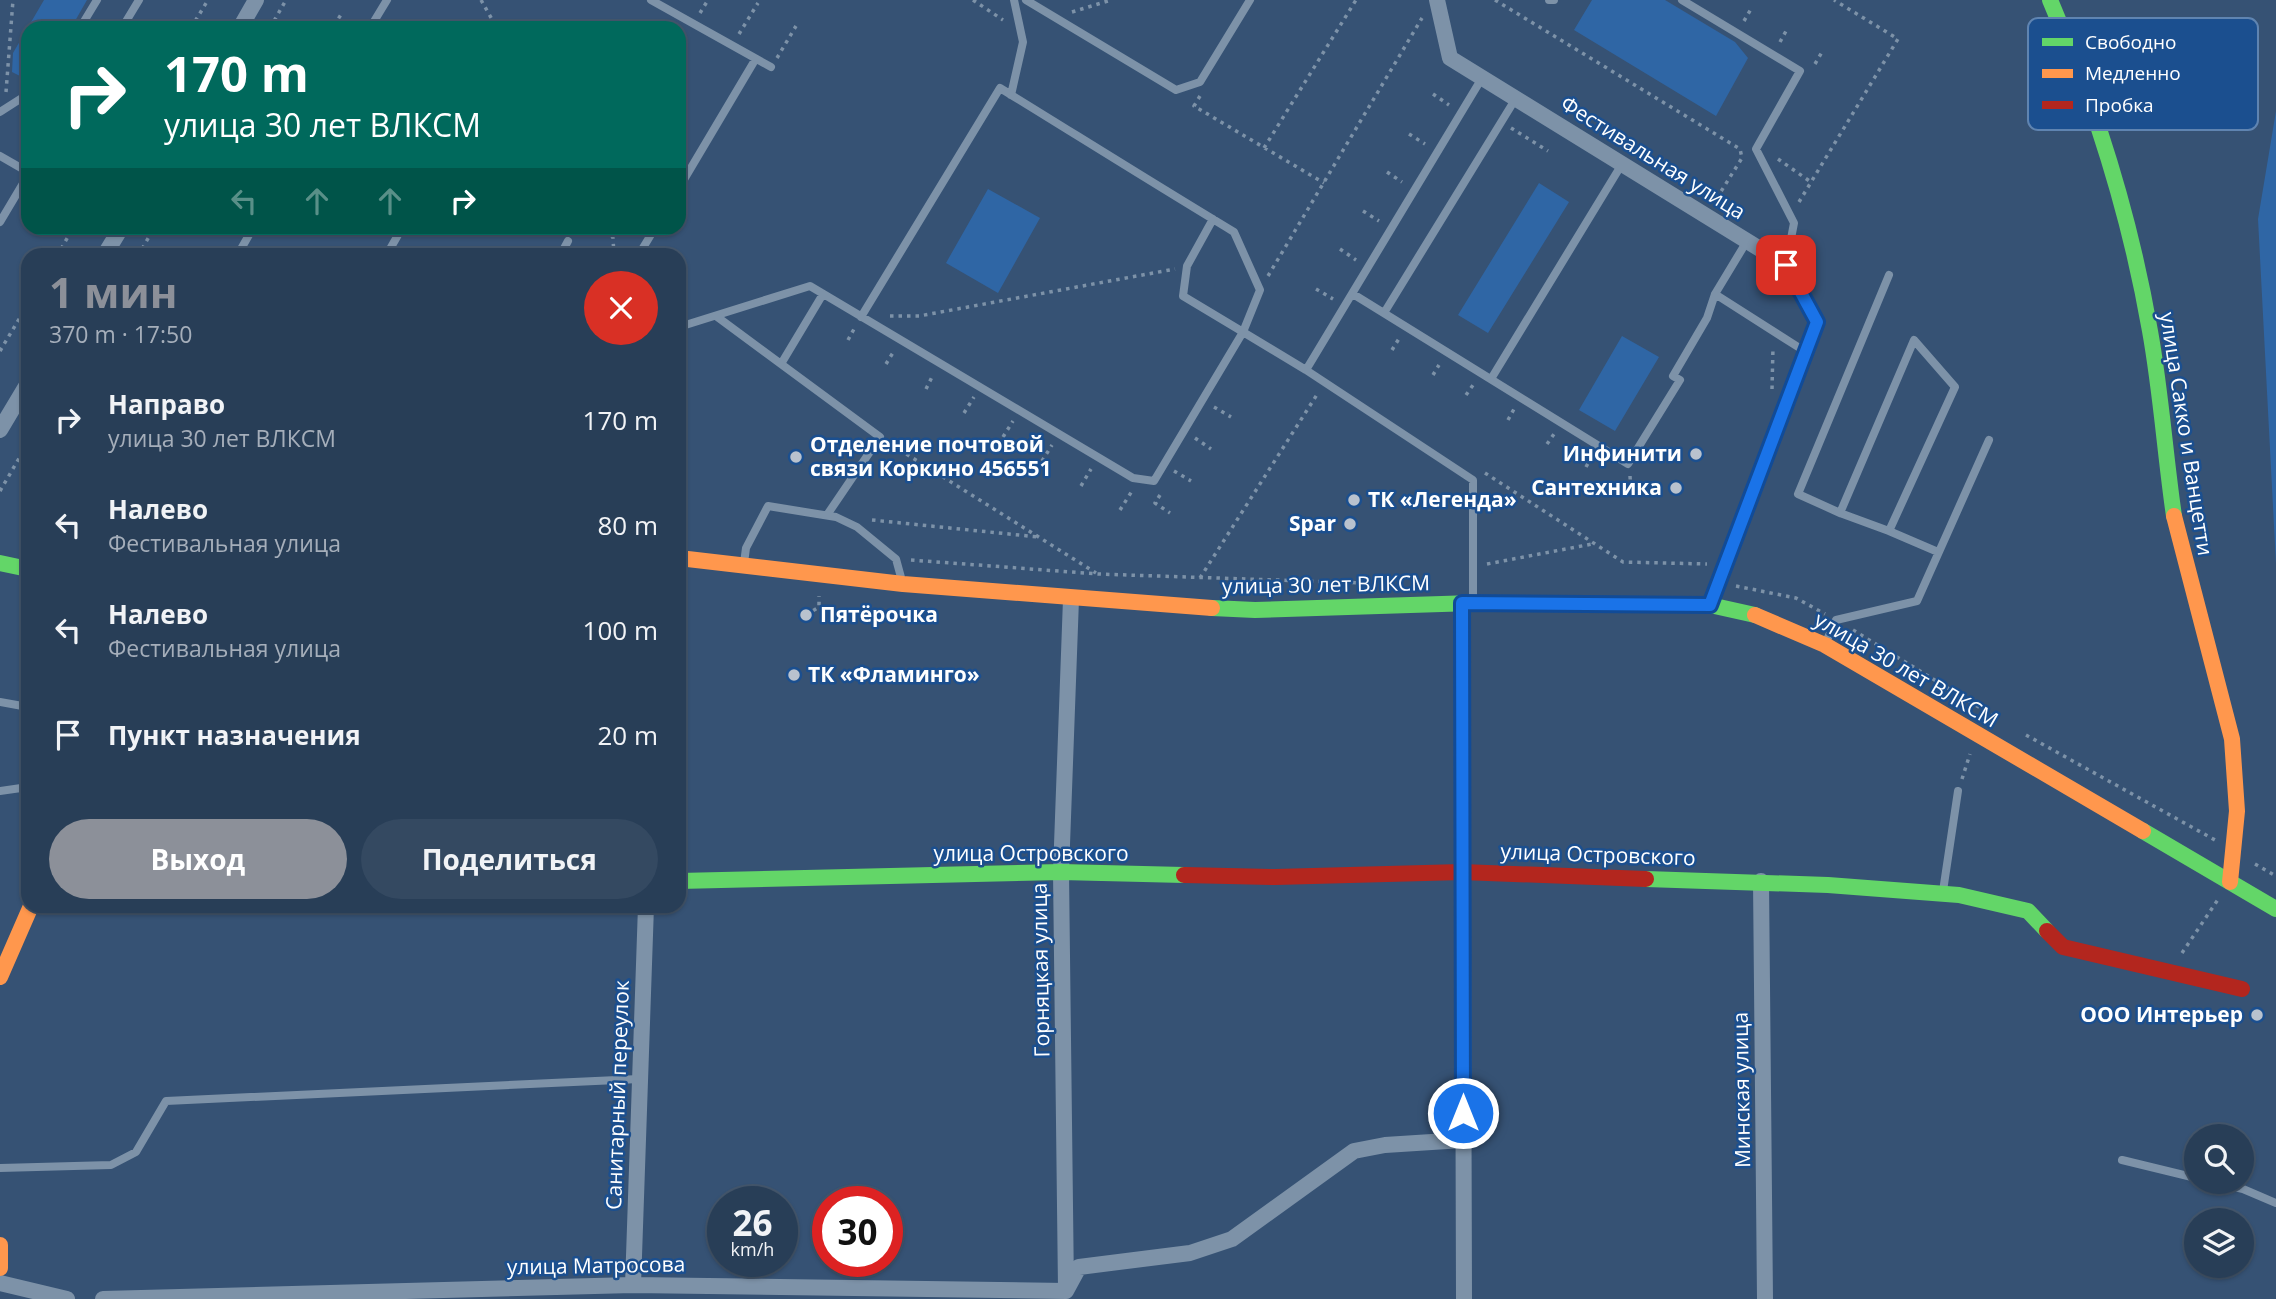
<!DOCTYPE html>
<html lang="ru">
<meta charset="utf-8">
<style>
body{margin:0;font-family:"Open Sans",sans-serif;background:#344961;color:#f1f3f6;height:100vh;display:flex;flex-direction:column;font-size:26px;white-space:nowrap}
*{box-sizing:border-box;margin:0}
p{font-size:23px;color:#a5aeba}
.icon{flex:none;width:38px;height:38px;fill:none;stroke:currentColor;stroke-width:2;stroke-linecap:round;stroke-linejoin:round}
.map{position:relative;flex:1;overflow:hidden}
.drawer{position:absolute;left:21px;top:248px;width:665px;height:665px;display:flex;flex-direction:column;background:#283e57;border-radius:21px;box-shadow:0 2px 5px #0004,0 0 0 2px #44576d}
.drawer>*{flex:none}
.top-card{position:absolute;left:21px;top:21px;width:665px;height:214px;border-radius:21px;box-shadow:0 2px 5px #0004,0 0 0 2px #44576d;background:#00695c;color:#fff;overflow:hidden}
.buttons{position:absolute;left:2184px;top:1124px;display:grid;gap:14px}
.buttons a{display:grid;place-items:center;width:70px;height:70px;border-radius:50%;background:#283e57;box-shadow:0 2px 5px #0004,0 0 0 2px #44576d;font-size:35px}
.speed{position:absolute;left:707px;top:1186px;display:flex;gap:14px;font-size:35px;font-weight:700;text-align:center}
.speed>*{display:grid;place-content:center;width:91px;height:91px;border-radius:50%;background:#283e57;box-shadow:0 2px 5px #0004,0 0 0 2px #44576d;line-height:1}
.speed small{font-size:18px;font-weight:400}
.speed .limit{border:10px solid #d22;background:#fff;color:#111}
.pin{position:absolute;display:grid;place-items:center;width:60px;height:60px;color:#fff;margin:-30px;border-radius:14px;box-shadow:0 4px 10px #0006}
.me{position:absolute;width:77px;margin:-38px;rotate:0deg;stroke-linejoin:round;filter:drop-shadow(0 0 5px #0008)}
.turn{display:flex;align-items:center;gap:24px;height:147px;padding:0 28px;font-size:32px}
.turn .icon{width:91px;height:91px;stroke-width:2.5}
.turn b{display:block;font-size:49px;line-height:60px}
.lanes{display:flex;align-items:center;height:66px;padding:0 28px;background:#0003;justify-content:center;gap:35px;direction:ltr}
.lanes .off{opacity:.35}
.round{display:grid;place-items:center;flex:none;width:74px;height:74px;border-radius:37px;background:#344961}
.head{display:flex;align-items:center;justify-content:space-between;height:119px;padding:0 28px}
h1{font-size:42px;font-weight:700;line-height:52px;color:#8c9099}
.primary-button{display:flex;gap:14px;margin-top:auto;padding:14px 28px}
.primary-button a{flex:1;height:80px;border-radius:42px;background:#8c9099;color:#fff;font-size:28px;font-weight:700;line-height:80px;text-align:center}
.primary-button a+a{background:#344961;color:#f1f3f6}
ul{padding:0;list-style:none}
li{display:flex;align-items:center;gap:21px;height:105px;padding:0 28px}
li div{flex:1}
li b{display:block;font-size:26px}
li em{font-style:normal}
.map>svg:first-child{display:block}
.green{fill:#2f66a5}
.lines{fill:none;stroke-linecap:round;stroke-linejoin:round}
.path{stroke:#7d92a8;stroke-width:3.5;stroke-dasharray:3.5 5;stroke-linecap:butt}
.lane{stroke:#7d92a8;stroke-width:8}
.street{stroke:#7d92a8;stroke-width:16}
.fast{stroke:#63d668;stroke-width:16}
.slow{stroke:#ff974d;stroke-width:16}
.jam{stroke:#b3261e;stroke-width:16}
.route-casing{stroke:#114b97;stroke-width:18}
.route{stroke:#1a73e8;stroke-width:12}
.poi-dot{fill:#b9c2ce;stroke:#1b4f8f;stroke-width:2.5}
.labels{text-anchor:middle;stroke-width:5;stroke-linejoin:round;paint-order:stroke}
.street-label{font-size:21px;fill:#fff;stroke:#1b4f8f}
.poi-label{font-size:21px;font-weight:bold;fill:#fff;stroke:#1b4f8f;text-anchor:start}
.key{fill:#1b4f8f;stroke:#5f84b1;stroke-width:2}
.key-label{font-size:19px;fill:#fff}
</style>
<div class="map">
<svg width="2276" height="1299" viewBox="0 0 2276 1299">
<rect width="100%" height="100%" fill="#365274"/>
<path class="green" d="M44,0H87L71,28H28V80L12,72L13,53Z
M1592,0H1665L1735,42L1748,58L1716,116L1574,30Z
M2276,111V564L2258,219Z
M1539,183L1569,202L1488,333L1458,315Z
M988,189L1040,218L998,293L946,263Z
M1622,336L1659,357L1615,431L1579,410Z"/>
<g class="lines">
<path class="path" d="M481,0L497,28
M973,0L1003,20
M1495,0L1740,149L1742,158L1715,201
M1072,12L1111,0
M700,13L708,0
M338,16L357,28
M1744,21L1751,9
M191,28L208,0
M270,28L286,0
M739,34L758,3
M1780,42L1786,31
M777,58L796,26
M1815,64L1822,52
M6,92L13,0
M1433,94L1449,105
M1200,96L1194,106L1324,183
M1511,128L1548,151
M1409,134L1425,144
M1264,148L1356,0
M1778,159L1811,182
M1387,172L1402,182
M1799,202L1898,39L1834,0
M1363,211L1379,221
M679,216H680
M608,228L613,238L614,256
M1340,249L1356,260
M192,252L198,256
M57,256L73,228
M138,256L154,228
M1268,276L1422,18
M1316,289L1333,299
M890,316H919L1175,269
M848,340L854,329
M1392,350L1400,337
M0,351L28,304
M886,364L894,351
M1433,375L1439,365
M926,389L933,375
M1772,389L1773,347
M1466,395L1473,385
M1214,407L1231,417
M964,413L974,397
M1508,420L1514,409
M1003,437L1013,421
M1195,438L1211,449
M1547,444L1554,434
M892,445L1096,573
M1042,461L1052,445
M1586,467L1592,456
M1174,471L1191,481
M1485,473L1623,562L1707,564
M1630,476L1631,491
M1081,486L1091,469
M0,491L28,443
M1160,495L1155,503L1170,513
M1120,510L1132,491
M872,520L1038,537
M911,560L1098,574L1365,583
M1487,564L1592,544
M1200,578L1318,393
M1736,586L1796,598L1825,614
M806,615L819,607V596
M1853,630L1995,717
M2026,735L2215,840
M1962,779L1970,754
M2255,864L2276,876
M2182,953L2219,898"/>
<path class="lane" d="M651,0L771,67
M1026,0L1176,90L1200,82L1250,0
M1549,0H1554
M1682,0L1800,71L1756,149L1794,223L1786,265
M80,28L97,0
M122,28L139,0
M370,28L387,0
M1011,95L1023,42L1014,0
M0,112L28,94
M0,156L28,172
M679,188L755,60
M0,222L28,175
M237,256L253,228
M386,256L402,228
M560,256L568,241
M638,256L655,228
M1889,275L1798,494L1840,513L1914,340L1955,387L1889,531L1938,552
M1353,294L1628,464L1680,380L1673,376L1707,318L1715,294L1747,241
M1715,294L1806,352
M1384,313L1516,98
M716,316L880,437L827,515
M861,317L1000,88C1078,136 1156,185 1234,232L1260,290L1243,332L1183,296L1187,266L1213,219
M679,327L810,286L1133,478L1154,481L1243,332L1306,370
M781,364L823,294
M1491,379L1622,164
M1840,513L1889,531
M744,563L746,548L768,506L836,517L857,527L896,559L902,581
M1473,600V480L1306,370L1482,78
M1826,642L1836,620L1917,601L1989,440
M0,702L28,707
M0,791L28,787
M1943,891L1958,791
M2122,1160L2196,1178
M0,1168L111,1165L136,1152L166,1101L639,1079
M2210,1181L2243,1189L2276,1203"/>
<path class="street" d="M1437,0L1450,58L1786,265L1817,322L1710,605
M240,28L256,0
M104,256L121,228
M0,430L28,383
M1462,603L1464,1299
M1761,881L1765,1299
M0,1283L67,1299
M633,1285L646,906
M1066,1289L1061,872L1071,599
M103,1299L633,1285L1066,1291L1079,1267L1190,1253L1232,1239L1354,1151L1385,1145L1463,1140"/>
<path class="fast" d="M2050,0C2096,107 2130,216 2150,331C2161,392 2165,454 2174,516
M0,563L28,569
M1212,608L1255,610L1473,603L1710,605L1755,615
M2143,831L2276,909
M1646,879L1828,885L1959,895L2028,911L2047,931
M679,881L1061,872L1184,875"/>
<path class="slow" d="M2174,516L2232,739L2237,811L2230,882
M679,558L903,584L1212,608
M1755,615L1825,645L2143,831
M0,977L31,906
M0,1245V1268"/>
<path class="jam" d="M1184,875L1275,877L1462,872L1646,879
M2047,931L2063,947L2242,989"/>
</g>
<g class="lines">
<g class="route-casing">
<path id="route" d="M1463,1113L1462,603L1710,605L1817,322L1786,265"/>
</g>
<use href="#route" class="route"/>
</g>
<g class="poi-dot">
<circle cx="1696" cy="454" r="7"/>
<circle cx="796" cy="457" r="7"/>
<circle cx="1676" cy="488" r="7"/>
<circle cx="1354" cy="500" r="7"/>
<circle cx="1350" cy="524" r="7"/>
<circle cx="806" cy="615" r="7"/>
<circle cx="794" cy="675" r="7"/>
<circle cx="2257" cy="1015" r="7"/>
</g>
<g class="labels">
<g class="street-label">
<text transform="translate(1653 158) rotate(32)" y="7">Фестивальная улица</text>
<text transform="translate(2186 434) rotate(81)" y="7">улица Сакко и Ванцетти</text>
<text transform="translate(1326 585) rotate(-1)" y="7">улица 30 лет ВЛКСМ</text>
<text transform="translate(1906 670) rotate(30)" y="7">улица 30 лет ВЛКСМ</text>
<text x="1031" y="861">улица Островского</text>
<text transform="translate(1598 855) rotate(2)" y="7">улица Островского</text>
<text transform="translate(1041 970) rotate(-91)" y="7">Горняцкая улица</text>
<text transform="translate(1742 1090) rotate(-91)" y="7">Минская улица</text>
<text transform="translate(618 1095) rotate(-88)" y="7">Санитарный переулок</text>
<text transform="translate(596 1266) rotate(-1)" y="7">улица Матросова</text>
</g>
<g class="poi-label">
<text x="810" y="452">Отделение почтовой<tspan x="810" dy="24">связи Коркино 456551</tspan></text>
<text x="1682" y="461" text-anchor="end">Инфинити</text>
<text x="1662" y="495" text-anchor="end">Сантехника</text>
<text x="1368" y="507">ТК «Легенда»</text>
<text x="1336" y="531" text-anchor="end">Spar</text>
<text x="820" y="622">Пятёрочка</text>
<text x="808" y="682">ТК «Фламинго»</text>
<text x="2243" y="1022" text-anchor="end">ООО Интерьер</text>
</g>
</g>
<rect x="2028" y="18" width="230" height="112" rx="10" class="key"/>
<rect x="2042" y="38" width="31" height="8" fill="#63d668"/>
<rect x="2042" y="69" width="31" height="9" fill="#ff974d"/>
<rect x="2042" y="101" width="31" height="8" fill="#b3261e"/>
<g class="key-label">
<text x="2085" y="49">Свободно</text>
<text x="2085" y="80">Медленно</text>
<text x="2085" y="112">Пробка</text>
</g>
</svg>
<div class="buttons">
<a><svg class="icon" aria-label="search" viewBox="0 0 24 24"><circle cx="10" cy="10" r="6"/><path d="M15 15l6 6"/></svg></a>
<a><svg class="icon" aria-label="layers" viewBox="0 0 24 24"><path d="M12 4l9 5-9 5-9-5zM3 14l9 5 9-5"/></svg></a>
</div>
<div class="speed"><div>26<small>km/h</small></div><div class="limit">30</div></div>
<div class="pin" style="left:1786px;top:265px;background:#d93025"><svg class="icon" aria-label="arrive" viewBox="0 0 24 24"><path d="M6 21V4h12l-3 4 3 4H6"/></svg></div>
<svg class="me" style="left:1463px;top:1113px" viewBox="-20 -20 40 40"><circle r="17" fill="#1a73e8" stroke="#fff" stroke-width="3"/><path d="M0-11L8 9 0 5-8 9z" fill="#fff"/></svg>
<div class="top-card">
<div class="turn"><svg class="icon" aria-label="right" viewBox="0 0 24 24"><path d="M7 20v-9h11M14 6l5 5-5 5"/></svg><div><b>170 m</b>улица 30 лет ВЛКСМ</div></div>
<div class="lanes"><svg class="icon off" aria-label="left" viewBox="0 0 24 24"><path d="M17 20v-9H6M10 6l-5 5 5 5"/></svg><svg class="icon off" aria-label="ahead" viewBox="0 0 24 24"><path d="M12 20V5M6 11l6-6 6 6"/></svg><svg class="icon off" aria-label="ahead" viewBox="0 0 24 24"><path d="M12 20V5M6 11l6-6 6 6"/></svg><svg class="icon" aria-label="right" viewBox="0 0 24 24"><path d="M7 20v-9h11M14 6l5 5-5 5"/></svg></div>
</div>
<section class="drawer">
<div class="head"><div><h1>1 мин</h1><p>370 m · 17:50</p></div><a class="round" style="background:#d93025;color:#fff"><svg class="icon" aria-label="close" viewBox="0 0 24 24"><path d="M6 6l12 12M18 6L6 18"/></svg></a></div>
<ul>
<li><svg class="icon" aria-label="right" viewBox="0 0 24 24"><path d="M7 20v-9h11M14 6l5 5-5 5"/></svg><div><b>Направо</b><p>улица 30 лет ВЛКСМ</p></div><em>170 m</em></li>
<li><svg class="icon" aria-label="left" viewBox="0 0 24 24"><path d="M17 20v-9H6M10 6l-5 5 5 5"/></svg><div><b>Налево</b><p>Фестивальная улица</p></div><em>80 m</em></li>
<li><svg class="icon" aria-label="left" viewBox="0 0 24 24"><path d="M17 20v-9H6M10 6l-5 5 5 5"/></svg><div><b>Налево</b><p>Фестивальная улица</p></div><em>100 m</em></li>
<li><svg class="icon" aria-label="arrive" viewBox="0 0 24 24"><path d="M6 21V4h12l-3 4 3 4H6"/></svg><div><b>Пункт назначения</b></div><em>20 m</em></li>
</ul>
<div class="primary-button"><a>Выход</a><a>Поделиться</a></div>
</section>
</div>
